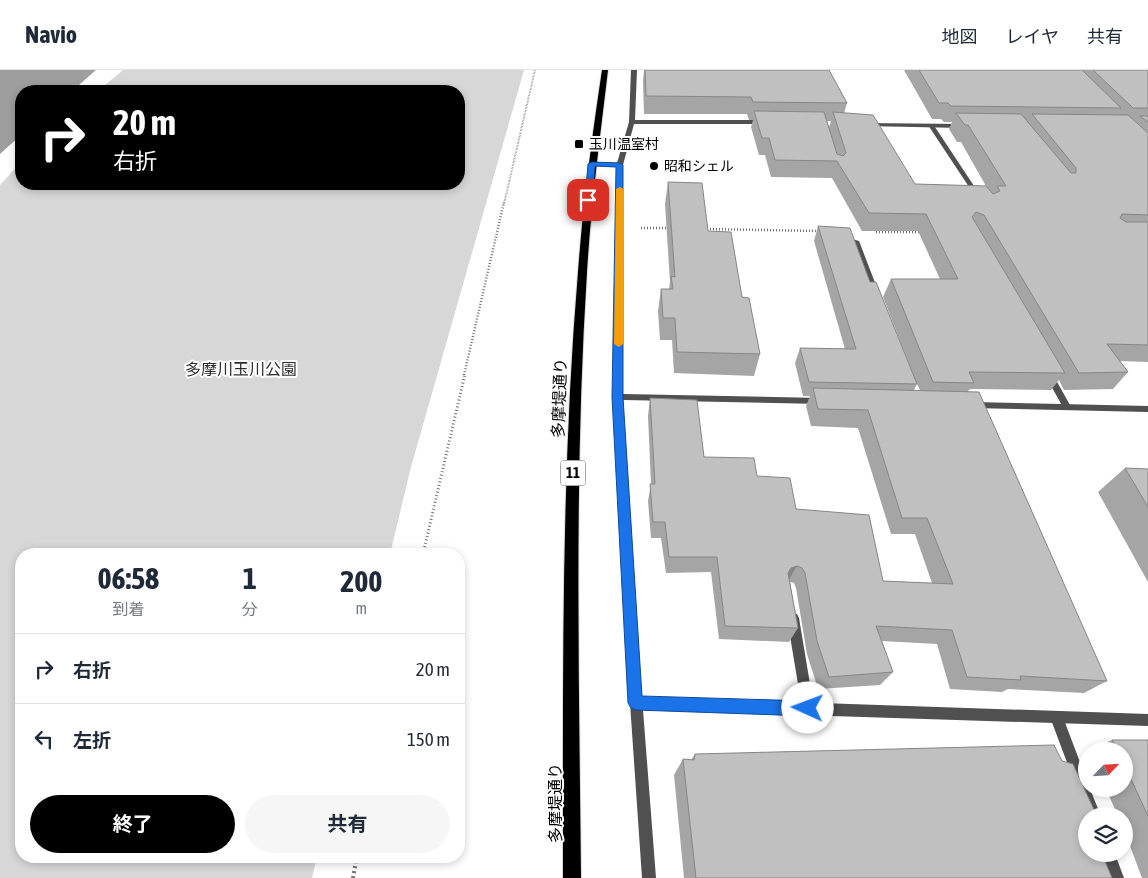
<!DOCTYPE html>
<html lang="ja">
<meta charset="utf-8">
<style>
body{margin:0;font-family:"Asap Condensed","Noto Sans JP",sans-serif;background:#f6f6f7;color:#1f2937;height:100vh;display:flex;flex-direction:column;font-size:19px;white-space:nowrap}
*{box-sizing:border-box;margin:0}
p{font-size:16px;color:#747a83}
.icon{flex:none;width:28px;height:28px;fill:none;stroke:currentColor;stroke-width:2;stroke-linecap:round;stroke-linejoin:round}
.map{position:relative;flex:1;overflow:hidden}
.side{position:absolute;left:15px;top:478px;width:450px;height:315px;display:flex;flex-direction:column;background:#fff;border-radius:20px;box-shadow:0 2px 8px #0003}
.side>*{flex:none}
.top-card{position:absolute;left:15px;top:15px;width:450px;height:105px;border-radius:20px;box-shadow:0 2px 8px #0003;background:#000;color:#fff;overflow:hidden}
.needle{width:32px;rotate:65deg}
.fabs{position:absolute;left:1078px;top:672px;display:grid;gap:10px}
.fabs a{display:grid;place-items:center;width:55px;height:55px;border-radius:50%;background:#fff;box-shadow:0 2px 8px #0003;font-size:25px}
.pin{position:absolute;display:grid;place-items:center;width:42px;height:42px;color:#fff;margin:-21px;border-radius:10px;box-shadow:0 2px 8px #0006}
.me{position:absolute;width:55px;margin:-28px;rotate:272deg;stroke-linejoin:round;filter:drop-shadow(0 0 4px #0008)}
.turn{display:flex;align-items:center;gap:18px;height:105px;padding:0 15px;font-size:22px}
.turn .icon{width:65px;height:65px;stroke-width:2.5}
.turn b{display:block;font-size:35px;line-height:42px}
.eta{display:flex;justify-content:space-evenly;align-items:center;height:85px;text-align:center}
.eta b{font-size:30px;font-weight:700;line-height:35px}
.button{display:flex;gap:10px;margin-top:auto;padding:10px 15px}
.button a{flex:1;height:58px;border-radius:30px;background:#000;color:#fff;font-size:20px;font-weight:700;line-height:58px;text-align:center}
.button a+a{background:#f6f6f7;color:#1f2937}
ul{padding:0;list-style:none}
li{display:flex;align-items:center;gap:15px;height:70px;padding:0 15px;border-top:1px solid #e0e1e3}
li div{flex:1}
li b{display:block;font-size:19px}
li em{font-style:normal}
header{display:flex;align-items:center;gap:30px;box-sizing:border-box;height:70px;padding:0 25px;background:#fff;border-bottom:1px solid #e0e1e3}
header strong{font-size:24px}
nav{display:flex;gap:28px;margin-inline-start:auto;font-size:18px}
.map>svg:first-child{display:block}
.green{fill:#d7d7d7}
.water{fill:#9e9e9e}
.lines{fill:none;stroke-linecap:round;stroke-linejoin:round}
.primary-casing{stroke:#dbdbdb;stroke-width:2}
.path-far3{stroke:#727272;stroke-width:2;stroke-dasharray:0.5 1;stroke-linecap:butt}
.path-far2{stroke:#727272;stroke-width:2.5;stroke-dasharray:1 2;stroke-linecap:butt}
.path-far1{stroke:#727272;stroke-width:3;stroke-dasharray:1 2.5;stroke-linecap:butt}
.path{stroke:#727272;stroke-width:4;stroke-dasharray:2 3;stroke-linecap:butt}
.lane{fill:#505050;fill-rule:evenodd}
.street{fill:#505050;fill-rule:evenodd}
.primary{fill:#000;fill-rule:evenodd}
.wall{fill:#a5a5a5;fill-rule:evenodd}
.shaded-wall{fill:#868686}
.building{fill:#c0c0c0;stroke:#868686}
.route{fill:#1a73e8;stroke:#114b97}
.slow{fill:#f59e0b}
.poi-dot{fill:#000;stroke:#fff;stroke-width:2}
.labels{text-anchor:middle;stroke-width:4;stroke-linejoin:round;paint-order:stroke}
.far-poi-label{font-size:14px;fill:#000;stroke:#fff;text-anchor:start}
.shield{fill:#fff;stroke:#4c4c4c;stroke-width:1}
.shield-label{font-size:15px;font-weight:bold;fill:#000}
.park-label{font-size:16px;fill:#2e2e2e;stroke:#fff}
.street-label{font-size:16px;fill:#000;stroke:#fff}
</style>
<header>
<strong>Navio</strong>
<nav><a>地図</a><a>レイヤ</a><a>共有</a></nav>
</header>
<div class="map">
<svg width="1148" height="808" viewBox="0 0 1148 808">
<rect width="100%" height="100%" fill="#fff"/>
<path class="green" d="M123,0H524L411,397L390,484H21V786H317L312,808H0V115L21,92V114H459V21H98Z"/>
<path class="water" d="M0,0H96L72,21H21V65L0,84Z"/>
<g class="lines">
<g class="primary-casing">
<path id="primary" d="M602,0H608C600,67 591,135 587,202C574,404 579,606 581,808H563C563,606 561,404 578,202C583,134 592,67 602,0Z"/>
</g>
<path class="path-far3" d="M504,134L535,0"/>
<path class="path-far2" d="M641,158H670
M704,159L820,161
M876,162H922
M464,305L504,132"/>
<path class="path-far1" d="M423,484L465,304"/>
<path class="path" d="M353,808L357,786"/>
<path class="lane" d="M929,54H933L980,125L979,126H975L928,55Z
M852,169L859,171L879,223L878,225L875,226L871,223L851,171Z
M1049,302L1052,303L1070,335L1072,337L1070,339H1064L1045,305Z
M793,543L797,544L799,548L814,638L812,642L808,644L804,642L802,638L787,548L789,544Z
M1056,641L1061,642L1086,708V719H1090L1101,746H1087L1050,647L1051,642Z
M1101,784H1115L1124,808H1110Z"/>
<path class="street" d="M631,0H637L635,50H766L769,52L766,54H634L623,95V324L822,328L827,331L822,334L623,330L642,627L1148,644V656L643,640L656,808H642L630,633L613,327L617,97L592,96L589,94L592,92L617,93L629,52Z
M863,53L963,54L966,56L963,58L865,56L862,54Z
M971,332L1148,336V342L971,338L966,335Z"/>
<use href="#primary" class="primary"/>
</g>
<path class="wall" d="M644,0H829L847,33L844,43L915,114L986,116L961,72H957L949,59L952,52H944L941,49H932L904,0H1148V292L1120,291L1128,302L1113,319L1064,320L1059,310L1051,320L970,319L968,321L1107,611L1084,623L1008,619L1002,622L950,619L937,574L882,571L893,602L880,615L818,619L807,584L796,518L794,513L790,512L798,558L789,572L719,569L711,502L666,503L661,468H651L648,431L651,414L648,346L650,328L704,387L757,406L883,511L932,513L915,464H891L858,358L811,356L806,336L810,326H803L795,293L800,278L845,279L814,171L818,156L870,212L911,299L883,227L891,209H940L918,161H862L832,108L771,107L765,85H759L751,57L753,50H749L747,44H644L643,11ZM827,51H831L829,57ZM917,314L920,320H914Z
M668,112L708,161L742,227L760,284L754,306L674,303L672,270H660L658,241L661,219H669L670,212L665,134Z
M1125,398L1148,399V512L1098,422Z
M1112,670H1148V808H1142L1124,760V746H1118L1106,719H1124V681H1089L1088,680Z
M695,684L1062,691L1096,744L1086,746V747L1112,808H684L674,705L683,689L691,690Z"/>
<path class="shaded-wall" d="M797,496L788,511L782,513L791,498Z"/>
<path class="building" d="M645,0H829L847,33L753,32L751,27L646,26Z
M919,0H1082L1121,38L951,36L948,33H939Z
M1093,0H1148V38H1133Z
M754,41L824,42L837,84L843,86L846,83L833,42L873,45L915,114L986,116L993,124L1000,121L997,116H1006L968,55H965L956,43L1021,44L1071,103H1076V98L1032,44L1128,45L1148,63V145L1122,144L1120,148L1126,152H1148V275L1107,274L1128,302L1079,303L984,145L976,142L972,147L1065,303L969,302L974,313L933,312L891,209H958L926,144L869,143L837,91L775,90L769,68H762Z
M1140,46H1148V52Z
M668,112L702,113L708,161L731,162L742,227L749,228L760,284L677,282L675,248H663L661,219H673L671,206L675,207Z
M818,156L850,158L870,212H876L917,314L809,312L800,278L856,279Z
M813,318L979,322L1107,611L1020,606L1021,610L967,607L952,560L876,556L893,602L829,607L817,571L805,503L802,498L797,496L791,498L788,503L798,558L725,556L717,487H669L665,452H653L650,414H655L650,328L697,330L704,387L754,388L757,406L790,408L796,439L869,445L883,511L953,514L927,448H902L868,340L818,339Z
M1125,398L1148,399V437Z
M1112,670H1148V746L1124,694V681H1118Z
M1054,675L1062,691L1073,694L1096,744L1085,747L1086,749V784H1102L1112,808H696L683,689L694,690L695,684Z"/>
<path class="route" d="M592,92L620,93L623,95V327L642,626L808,631L813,633L815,638L813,643L808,646L636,640L631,638L628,633L612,327L616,97L595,96L592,130L588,132L585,130L588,94Z"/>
<path class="slow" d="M620,117L624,119L623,274L619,277L614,274L616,119Z"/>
<g class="poi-dot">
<rect x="574" y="69" width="10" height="10" rx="2.5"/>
<circle cx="654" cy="96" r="5"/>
</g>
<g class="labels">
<g class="far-poi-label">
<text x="589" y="79">玉川温室村</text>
<text x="664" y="101">昭和シェル</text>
</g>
<rect class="shield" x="560.5" y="390.5" width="25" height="25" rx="4"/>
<g class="shield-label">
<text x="573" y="408">11</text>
</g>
<g class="park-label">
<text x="241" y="305">多摩川玉川公園</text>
</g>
<g class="street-label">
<text transform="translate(559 328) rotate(-88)" y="6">多摩堤通り</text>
<text transform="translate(555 733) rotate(-90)" y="6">多摩堤通り</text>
</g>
</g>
</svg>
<div class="fabs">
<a><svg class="needle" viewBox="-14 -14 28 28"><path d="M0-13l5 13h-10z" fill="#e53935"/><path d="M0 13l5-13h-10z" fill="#747a83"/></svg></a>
<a><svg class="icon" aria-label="layers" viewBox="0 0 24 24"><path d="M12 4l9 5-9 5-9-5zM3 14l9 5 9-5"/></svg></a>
</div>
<div class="pin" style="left:588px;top:130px;background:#d93025"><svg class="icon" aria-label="arrive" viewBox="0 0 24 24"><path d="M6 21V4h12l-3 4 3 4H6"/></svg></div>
<svg class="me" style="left:808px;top:638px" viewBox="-20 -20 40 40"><circle r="19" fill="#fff"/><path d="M0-13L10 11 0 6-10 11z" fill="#1a73e8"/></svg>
<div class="top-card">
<div class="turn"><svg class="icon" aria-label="right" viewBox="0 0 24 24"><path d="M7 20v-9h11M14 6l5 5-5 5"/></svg><div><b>20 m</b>右折</div></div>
</div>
<section class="side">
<div class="eta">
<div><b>06:58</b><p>到着</p></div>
<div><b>1</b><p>分</p></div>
<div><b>200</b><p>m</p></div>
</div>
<ul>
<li><svg class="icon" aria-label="right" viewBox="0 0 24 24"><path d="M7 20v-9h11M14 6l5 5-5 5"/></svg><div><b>右折</b></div><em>20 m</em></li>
<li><svg class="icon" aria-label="left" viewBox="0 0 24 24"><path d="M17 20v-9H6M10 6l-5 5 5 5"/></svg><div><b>左折</b></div><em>150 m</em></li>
</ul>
<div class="button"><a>終了</a><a>共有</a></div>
</section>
</div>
